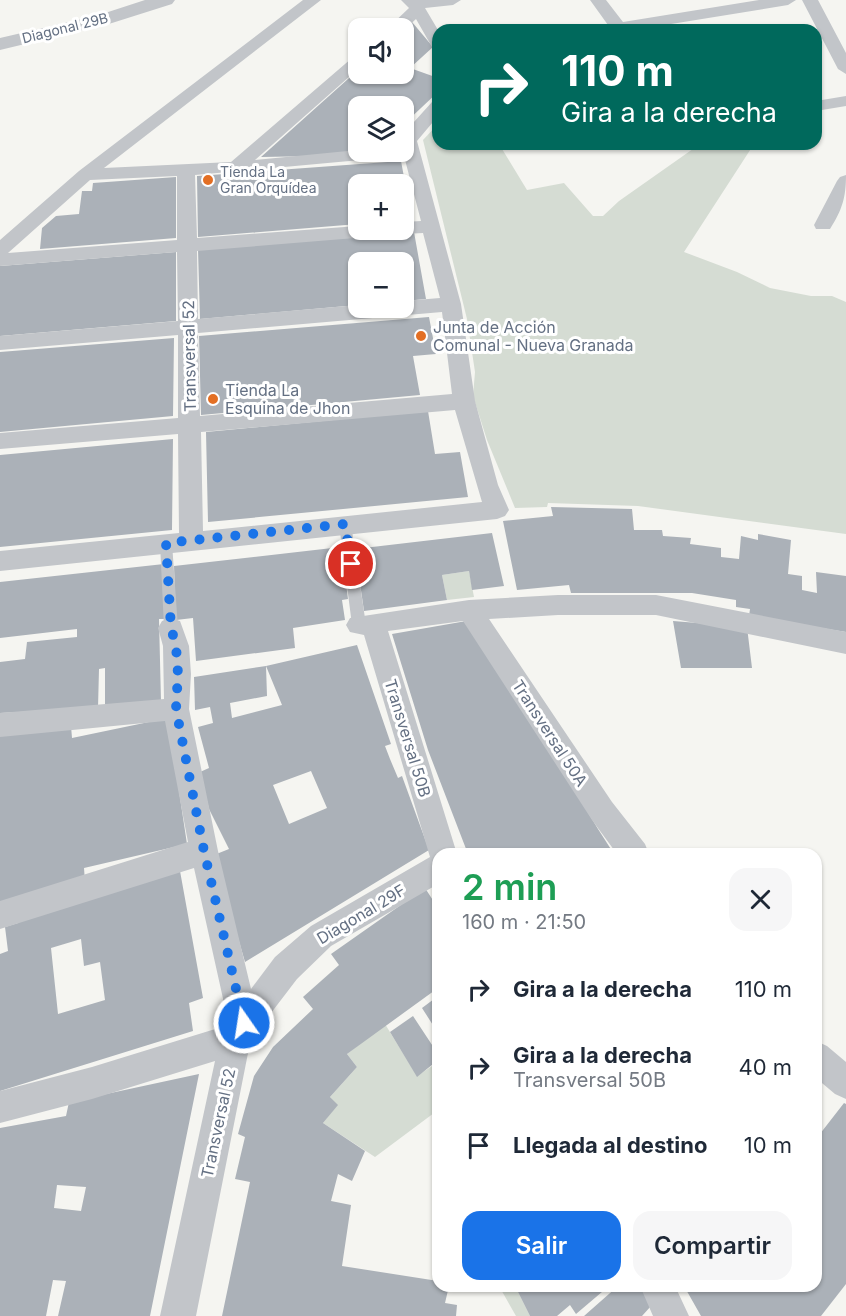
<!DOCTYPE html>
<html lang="es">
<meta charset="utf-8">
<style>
body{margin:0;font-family:Inter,sans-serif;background:#f6f6f7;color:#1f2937;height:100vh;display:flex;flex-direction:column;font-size:22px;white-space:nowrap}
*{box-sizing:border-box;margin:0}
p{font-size:20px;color:#747a83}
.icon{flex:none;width:33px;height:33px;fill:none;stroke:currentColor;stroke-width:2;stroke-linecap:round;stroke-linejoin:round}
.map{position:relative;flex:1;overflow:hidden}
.side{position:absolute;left:432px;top:848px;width:390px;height:444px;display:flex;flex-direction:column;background:#fff;border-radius:18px;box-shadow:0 2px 4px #0004}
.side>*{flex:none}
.hud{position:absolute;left:432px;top:24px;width:390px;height:126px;border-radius:18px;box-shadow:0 2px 4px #0004;background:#00695c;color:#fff;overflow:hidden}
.fabs{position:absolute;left:348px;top:18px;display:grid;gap:12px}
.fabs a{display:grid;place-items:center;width:66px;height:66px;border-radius:12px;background:#fff;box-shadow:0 2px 4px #0004;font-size:30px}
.pin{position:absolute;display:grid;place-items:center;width:51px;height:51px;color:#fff;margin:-26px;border:3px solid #fff;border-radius:50%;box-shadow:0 2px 6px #0007}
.me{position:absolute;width:66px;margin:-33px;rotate:347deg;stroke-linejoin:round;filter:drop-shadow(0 0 4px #0008)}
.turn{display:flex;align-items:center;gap:21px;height:126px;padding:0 30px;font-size:27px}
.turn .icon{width:78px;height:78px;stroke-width:2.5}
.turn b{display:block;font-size:42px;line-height:51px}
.round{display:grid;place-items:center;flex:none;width:63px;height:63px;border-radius:18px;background:#f6f6f7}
.overview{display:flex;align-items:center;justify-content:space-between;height:102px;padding:0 30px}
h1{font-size:36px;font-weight:600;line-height:45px;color:#1e9e55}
.cta{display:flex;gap:12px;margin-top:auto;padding:12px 30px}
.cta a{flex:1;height:69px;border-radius:18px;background:#1a73e8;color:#fff;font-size:24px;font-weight:600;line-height:69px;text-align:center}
.cta a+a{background:#f6f6f7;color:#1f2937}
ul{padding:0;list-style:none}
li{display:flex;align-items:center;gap:18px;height:78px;padding:0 30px}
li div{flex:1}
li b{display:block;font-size:22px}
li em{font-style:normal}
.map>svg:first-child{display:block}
.green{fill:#d5dcd3}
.building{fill:#abb1b8;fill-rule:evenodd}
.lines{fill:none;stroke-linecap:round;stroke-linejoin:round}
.service{fill:#c2c5c9;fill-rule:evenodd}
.minor{fill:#c2c5c9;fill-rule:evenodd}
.tertiary{fill:#c2c5c9;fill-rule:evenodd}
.route{stroke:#1a73e8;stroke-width:10;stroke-dasharray:0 18}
.poi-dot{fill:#e36f24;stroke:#fff;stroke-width:2}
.labels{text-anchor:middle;stroke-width:6;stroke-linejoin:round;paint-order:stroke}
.far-street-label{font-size:14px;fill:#647083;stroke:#fff}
.far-poi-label{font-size:14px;fill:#647083;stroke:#fff;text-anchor:start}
.poi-label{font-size:16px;fill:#647083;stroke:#fff;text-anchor:start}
.street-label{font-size:16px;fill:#647083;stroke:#fff}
</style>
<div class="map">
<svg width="846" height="1316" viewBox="0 0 846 1316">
<rect width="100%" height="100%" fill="#f5f5f1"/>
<path class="green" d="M438,124V144H499L527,190L564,183L593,216H603L619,201L700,144H754L684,252L737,272L770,288L811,296H832L846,302V534L638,506L548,503L547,507L515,508L487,440L473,396L475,372L467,319L423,140Z
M469,571L474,597L447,600L442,575Z
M385,1024L417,1076L438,1062V1119L434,1113L375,1157L323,1123L337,1105L330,1097L357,1067L347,1054Z
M499,1286H515L530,1316H516Z"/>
<path class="building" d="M412,22L433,47L410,68L438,78V92L404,124V106H358V151L317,156L261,157L358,70V74H404V30Z
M401,161L412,220L404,221V184H358V224L198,237L197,176Z
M176,177V238L40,249L42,228L56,216L79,214L82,191H92L93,183Z
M414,232L426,299L404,301V262H358V305L200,319L198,249Z
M176,252V321L0,336V266Z
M429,317L436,354L413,356L420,395L201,415L199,336Z
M174,338L173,416L0,432V352Z
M428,411L435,454L460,452L468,497L208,522L206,432Z
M173,439L172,530L0,547V455Z
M551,507L632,509L634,530H662L663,536L691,538L690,544L721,548V557L739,559L741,536L758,540V534L791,540L788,574L802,576V590L817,593L816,572L846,576V632L749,616L750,609L736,607V600L692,593H571L569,585L517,590L503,521L553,516Z
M492,533L504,586L472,590L469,571L442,575L447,600L364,611L355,549Z
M341,547L348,599L342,600L345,620L293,628L295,648L196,661L193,618L176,620L174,566Z
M164,564L166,619H159L161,702L105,707V668L99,669L98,708L0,713V662L25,659L27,642L77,637V629L0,638V582Z
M472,620L598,829L614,854H468L428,750L392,634Z
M673,621L747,627L752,668H681Z
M357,645L391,744L385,746L390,759L398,778L402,776L429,850L245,962L214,855L229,849L209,809L200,772L209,768L198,727L213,723L210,707L195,710L194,677L266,666ZM266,666L282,705L232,718L230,703L267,696ZM311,771L327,808L289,824L273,785Z
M168,718L187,844L84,868L85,882L0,904V733L71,726L72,738Z
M180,871L203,998L189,1003L193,1031L0,1091V954L8,951L5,927L18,923V917ZM81,939L84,966L100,962L105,1000L58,1014L51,948Z
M425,888L438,908V988L347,1054L357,1067L330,1097L338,1105L323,1123L365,1151L352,1181L338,1174L331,1201L351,1205L342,1266L438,1281V1286H449L445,1303L457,1305L456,1316H222L250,1182L235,1179L245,1137L238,1134L254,1076L273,1047L313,1009L303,997L339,965L331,954Z
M438,996V1033L422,1008Z
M413,1016L438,1054V1060L417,1077L390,1032Z
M199,1074L150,1316H58L66,1281L53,1280L46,1316H0V1128L66,1116L69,1102ZM57,1185L86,1187L81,1211L54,1208Z
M844,1103L846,1104V1284L821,1316H701L684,1286H816V1139Z
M515,1286H609L576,1314L570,1305L557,1316H530Z
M618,1286H640L651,1306L642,1316H584Z"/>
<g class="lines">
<path class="service" d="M345,519L351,524L366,625L364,629H354L352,625L339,524Z
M166,538L172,543L178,628L176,632H166L164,628L160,543Z"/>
<path class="minor" d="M303,0H321L104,168L231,162L352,58L358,56V69L255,160L358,150L404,152V133L432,102L438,101V116L417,141L461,304L475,401L498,485L509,510L505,516L497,519L0,571V551L179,533L178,434L0,449V433L178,418V335L0,350V336L178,321L177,252L0,266V240L79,171ZM404,156L421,221L404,222V230H395L404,234L423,233L440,298L404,301V308H358V305L198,319L197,251L380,236L387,234L390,230H358V226L197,238L195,175ZM177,176V240L8,253L90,180ZM442,312L452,394L200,416L198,333ZM455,410L482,502L203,531L201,432Z
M401,0H461L453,5L425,8L438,30V49L432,47L416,19L404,30L388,28L409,8Z
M590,0H606L623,22L759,0H796L788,5L634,30H597L599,27L608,25Z
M802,0H818L846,53V74L838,69Z
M846,96V106L816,111V101Z
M846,175C846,198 842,210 830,229H816L814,225L837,181L840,177Z
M558,595H656L846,632V654L656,615H558L489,619L612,802L645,844L649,854H617L592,820L463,621L388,631L457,854H438V884L331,946L297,979L255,1034L250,1043L196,1316H160L215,1061L92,1099L0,1123V1091L92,1067L225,1026L228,1021L194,868L0,929V901L188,842L165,721L0,737V713L164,699L163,646L158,628L162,621L171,618L180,621L189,646L191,674L189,709L218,851L251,989L275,957L311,926L430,857L364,635L350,632L346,625L350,618L469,600Z
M816,1041L827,1046L846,1062V1099L835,1094L816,1078Z
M640,1286H675L689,1316H653Z"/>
<path class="tertiary" d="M145,0H175L172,4L112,23L0,50V38L99,15Z"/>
</g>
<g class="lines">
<path class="route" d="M244,1023L204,851L176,709L178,674L176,646L171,628L166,543L345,524L351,564"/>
</g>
<g class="poi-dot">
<circle cx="208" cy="180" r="6"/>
<circle cx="421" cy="336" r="6"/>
<circle cx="213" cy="399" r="6"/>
</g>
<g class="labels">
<g class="far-street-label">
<text transform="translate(65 28) rotate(-14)" y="5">Diagonal 29B</text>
</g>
<g class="far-poi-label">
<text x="220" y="177">Tienda La<tspan x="220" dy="16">Gran Orquídea</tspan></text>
</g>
<g class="poi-label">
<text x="433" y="333">Junta de Acción<tspan x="433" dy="18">Comunal - Nueva Granada</tspan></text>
<text x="225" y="396">Tienda La<tspan x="225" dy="18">Esquina de Jhon</tspan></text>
</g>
<g class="street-label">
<text transform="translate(189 356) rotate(-91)" y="6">Transversal 52</text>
<text transform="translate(550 733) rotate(57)" y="6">Transversal 50A</text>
<text transform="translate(408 738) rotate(73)" y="6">Transversal 50B</text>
<text transform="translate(361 914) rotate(-31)" y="6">Diagonal 29F</text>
<text transform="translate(218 1123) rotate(-78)" y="6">Transversal 52</text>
</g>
</g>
</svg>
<div class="fabs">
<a><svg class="icon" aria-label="sound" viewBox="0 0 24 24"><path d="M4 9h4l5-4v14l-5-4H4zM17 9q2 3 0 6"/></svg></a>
<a><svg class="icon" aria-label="layers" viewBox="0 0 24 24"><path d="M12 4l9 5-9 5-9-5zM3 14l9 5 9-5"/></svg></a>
<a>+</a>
<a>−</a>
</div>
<div class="pin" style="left:351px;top:564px;background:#d93025"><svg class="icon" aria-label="arrive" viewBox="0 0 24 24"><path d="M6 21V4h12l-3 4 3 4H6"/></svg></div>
<svg class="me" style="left:244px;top:1023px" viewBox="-20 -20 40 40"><circle r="17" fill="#1a73e8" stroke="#fff" stroke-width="3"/><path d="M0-11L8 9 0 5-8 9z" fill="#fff"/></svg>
<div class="hud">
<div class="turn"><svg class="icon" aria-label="right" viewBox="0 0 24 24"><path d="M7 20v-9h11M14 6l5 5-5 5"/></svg><div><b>110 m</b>Gira a la derecha</div></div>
</div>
<section class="side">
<div class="overview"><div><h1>2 min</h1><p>160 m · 21:50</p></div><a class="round"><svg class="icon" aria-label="close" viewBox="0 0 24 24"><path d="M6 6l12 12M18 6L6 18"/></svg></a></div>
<ul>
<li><svg class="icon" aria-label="right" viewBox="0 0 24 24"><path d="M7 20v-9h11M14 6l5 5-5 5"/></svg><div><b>Gira a la derecha</b></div><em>110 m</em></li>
<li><svg class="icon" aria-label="right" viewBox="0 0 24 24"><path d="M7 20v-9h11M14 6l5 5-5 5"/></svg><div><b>Gira a la derecha</b><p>Transversal 50B</p></div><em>40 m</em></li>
<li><svg class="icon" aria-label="arrive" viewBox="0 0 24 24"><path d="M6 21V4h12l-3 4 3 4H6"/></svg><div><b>Llegada al destino</b></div><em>10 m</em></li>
</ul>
<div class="cta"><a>Salir</a><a>Compartir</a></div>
</section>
</div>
